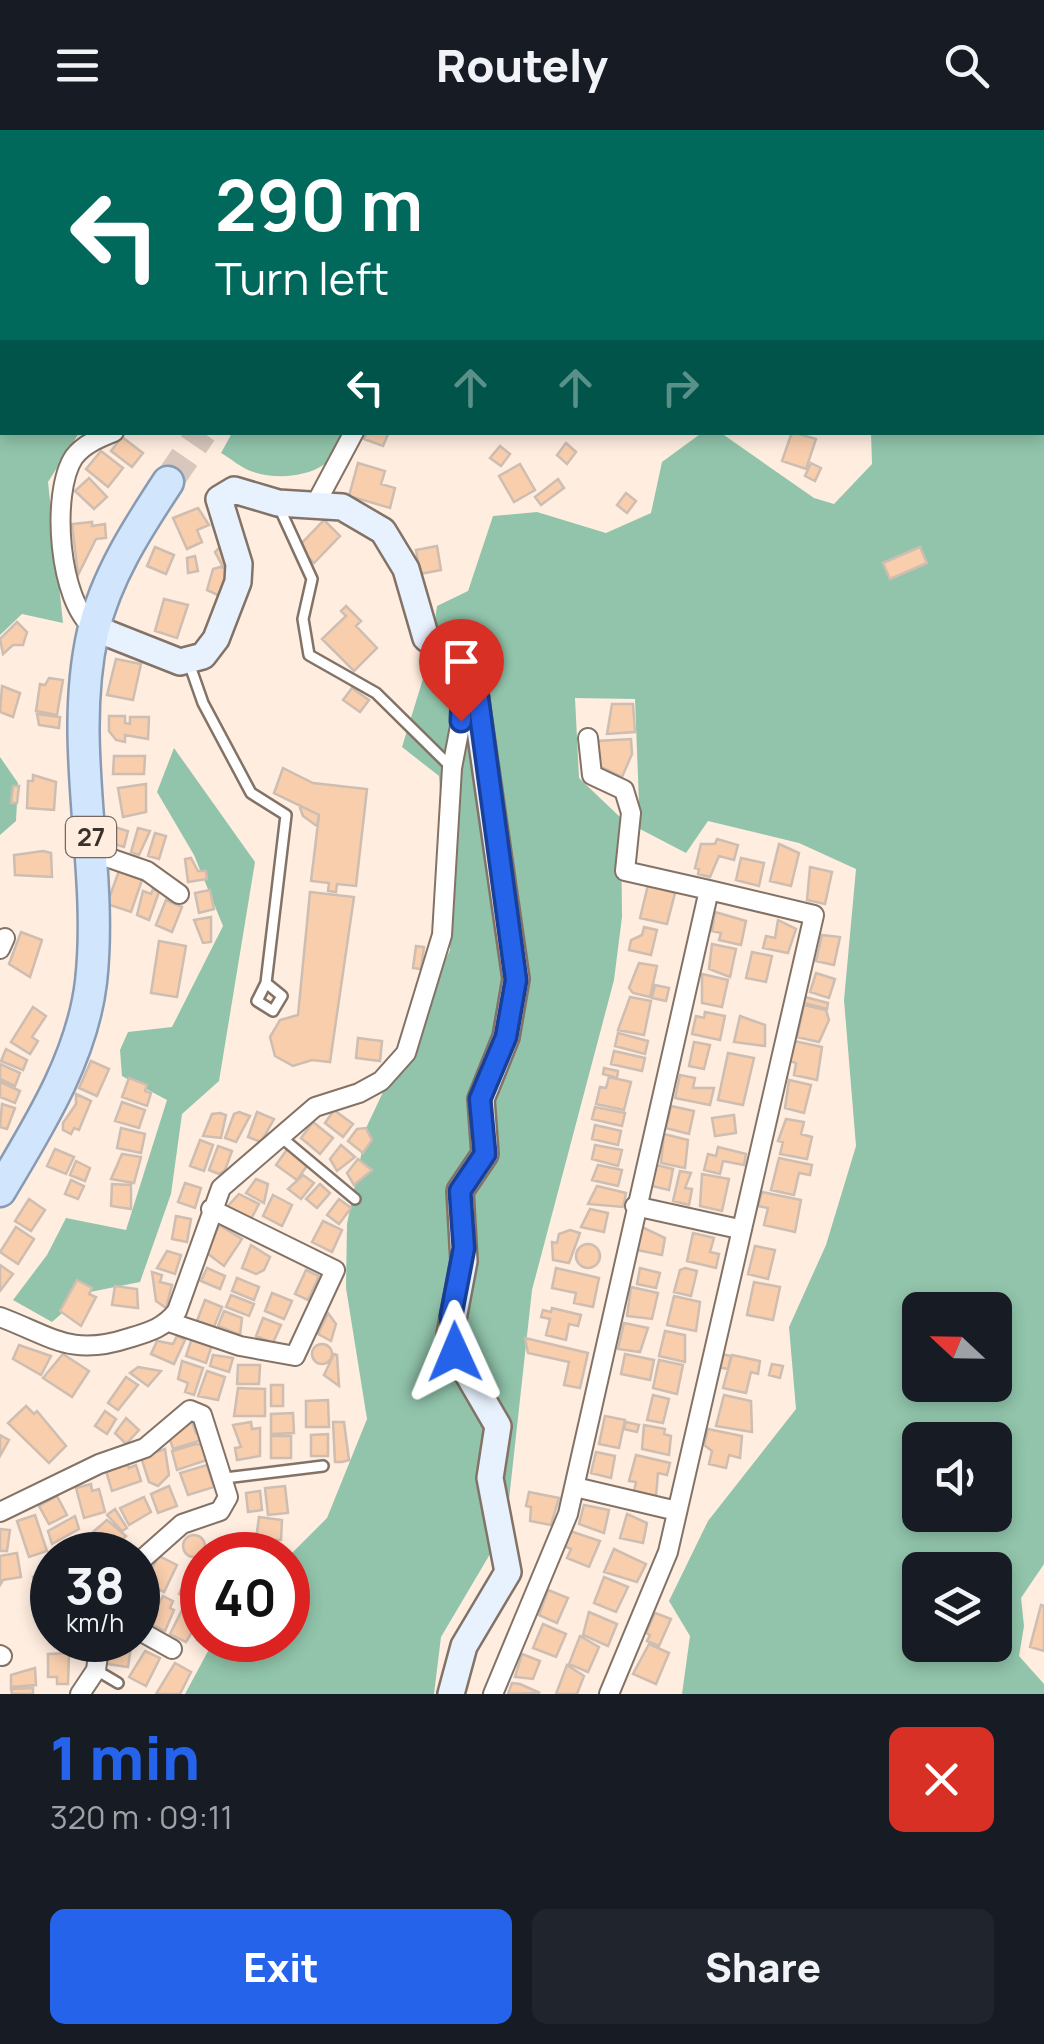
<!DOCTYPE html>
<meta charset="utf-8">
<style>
body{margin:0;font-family:Manrope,sans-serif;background:#20242c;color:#f1f3f6;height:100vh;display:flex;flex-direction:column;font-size:38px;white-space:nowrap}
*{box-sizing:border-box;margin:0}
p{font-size:32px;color:#9ea1a6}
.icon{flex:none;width:55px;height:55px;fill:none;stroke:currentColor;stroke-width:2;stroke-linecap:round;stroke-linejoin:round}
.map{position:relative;height:1564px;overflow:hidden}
.side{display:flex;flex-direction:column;background:#171b24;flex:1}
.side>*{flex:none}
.hud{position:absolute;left:0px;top:0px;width:1045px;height:305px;box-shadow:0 5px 15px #0003;background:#00695c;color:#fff;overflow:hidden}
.needle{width:65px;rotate:292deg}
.buttons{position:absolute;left:902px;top:1162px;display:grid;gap:20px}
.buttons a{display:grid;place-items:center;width:110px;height:110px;border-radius:15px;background:#171b24;box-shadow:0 5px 15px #0003;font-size:50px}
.speed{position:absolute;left:30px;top:1402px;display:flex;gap:20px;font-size:50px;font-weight:700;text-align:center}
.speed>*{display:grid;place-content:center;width:130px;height:130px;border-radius:50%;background:#171b24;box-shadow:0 5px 15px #0003;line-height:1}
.speed small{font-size:25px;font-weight:400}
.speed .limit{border:15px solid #d22;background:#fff;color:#111}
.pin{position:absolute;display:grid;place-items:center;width:85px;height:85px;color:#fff;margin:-102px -42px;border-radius:50% 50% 50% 0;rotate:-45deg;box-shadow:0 0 10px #0007}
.pin .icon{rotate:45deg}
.me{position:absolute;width:110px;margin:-55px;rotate:359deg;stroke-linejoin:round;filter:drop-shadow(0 0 8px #0008)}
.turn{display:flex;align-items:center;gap:35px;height:210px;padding:0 50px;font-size:45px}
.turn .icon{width:130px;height:130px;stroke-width:2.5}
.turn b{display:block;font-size:70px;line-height:85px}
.lanes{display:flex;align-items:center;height:95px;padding:0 50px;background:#0003;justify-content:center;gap:50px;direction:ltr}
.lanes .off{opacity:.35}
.round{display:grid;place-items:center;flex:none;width:105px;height:105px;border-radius:15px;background:#20242c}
.head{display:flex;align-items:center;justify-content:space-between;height:170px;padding:0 50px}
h1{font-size:60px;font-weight:800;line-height:75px;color:#2563eb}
.primary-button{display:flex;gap:20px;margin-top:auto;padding:20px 50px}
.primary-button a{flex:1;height:115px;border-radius:15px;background:#2563eb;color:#fff;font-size:40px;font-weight:800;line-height:115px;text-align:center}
.primary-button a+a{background:#20242c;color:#f1f3f6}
header{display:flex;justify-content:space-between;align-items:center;height:130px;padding:0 50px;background:#171b24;font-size:45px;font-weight:800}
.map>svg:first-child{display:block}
.forest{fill:#91c4ab;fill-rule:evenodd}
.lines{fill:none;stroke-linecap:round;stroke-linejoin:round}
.stream{stroke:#97c3e3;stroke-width:5}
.river{stroke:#97c3e3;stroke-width:30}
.building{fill:#f9cead;stroke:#cebdb1;stroke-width:2.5}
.primary-tunnel{stroke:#d7c7bc;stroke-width:30;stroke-dasharray:30 15;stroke-linecap:butt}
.lane-casing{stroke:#837367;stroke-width:14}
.street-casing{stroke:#837367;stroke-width:22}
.secondary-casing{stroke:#837367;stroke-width:30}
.primary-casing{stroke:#889bb2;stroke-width:35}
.lane{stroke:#fff;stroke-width:9}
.street{stroke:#fff;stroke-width:18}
.secondary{stroke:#e8f2fe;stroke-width:25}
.primary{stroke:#d1e5fc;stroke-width:30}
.route-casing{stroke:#184099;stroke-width:25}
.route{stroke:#2563eb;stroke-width:18}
.labels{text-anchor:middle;stroke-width:8;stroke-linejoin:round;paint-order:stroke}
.shield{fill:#ffede0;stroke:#746962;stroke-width:2.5}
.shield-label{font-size:25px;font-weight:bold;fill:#38312c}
</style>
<header><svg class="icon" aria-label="menu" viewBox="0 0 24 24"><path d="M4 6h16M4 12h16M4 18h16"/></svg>Routely<svg class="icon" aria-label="search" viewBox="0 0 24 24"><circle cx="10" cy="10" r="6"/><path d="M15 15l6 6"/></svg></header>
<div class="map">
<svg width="1044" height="1564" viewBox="0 0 1044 1564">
<rect width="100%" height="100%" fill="#ffede0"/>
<path class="forest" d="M0,0H25L2,2V302L79,303L48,352L63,493L22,484L0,505Z
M1044,204V1434L1021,1468L1024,1496L1019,1526L1044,1554V1564H682L690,1506L669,1471L708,1391L796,1279L789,1197L826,1115L856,1016L844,870L856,739L799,713L708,691L686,723L640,699L635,569L575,568L579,648L621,688L622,787L614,850L532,1160L506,1397L441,1507L434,1564H185L214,1510H288V1427L327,1388L367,1289L346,1158L347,1094L367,996L450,820L439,646L402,617L430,526L437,476L468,461L493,386L537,382L606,403L651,383L662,332L703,302L721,303L814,368L834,374L872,334L871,303L1042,302ZM920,1180H995V1255H920ZM920,1310H995V1385H920ZM920,1440H995V1515H920Z
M232,303H344C339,345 282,354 248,340C239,336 230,328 221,323Z
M174,618L255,732L219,951L182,984L171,1064L140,1152L85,1163L52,1192L13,1170L47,1125L66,1088L126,1100L167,970L122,946L120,920L128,902L172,897L223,796L194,725L157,662Z
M0,627L18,653L16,691L0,705Z"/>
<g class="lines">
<path class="stream" d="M654,2V0"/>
<path class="river" d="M1028,0L1030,2
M1042,26L1044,29"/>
</g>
<path class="building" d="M367,302H389L383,316L364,309Z
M792,302L816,309L806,339L782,331Z
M122,307L143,323L132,337L111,321Z
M566,313L576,322L567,334L557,325Z
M500,316L510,324L501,336L490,328Z
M101,321L123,338L108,357L86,339Z
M358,333L385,341L381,354L395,358L390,378L349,366Z
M811,333L821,338L815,351L805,346Z
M520,334L535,360L514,372L499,346Z
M89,348L107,367L94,379L75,361Z
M558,349L564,358L541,375L535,367Z
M626,363L636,371L627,383L617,375Z
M198,378L209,395L197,400L202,412L187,419L173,388Z
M324,390L340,406L314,433L298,417Z
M92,392V396L105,394L106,408L96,409L78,445L72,394Z
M222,415L229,434L223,437L215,422Z
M437,416L441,440L420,444L416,420Z
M155,417L174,425L166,444L147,436Z
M920,417L927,433L890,449L883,433Z
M195,426L198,441L188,443L187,428Z
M220,437L229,439L222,467L207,460L213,439Z
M164,469L188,475L177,508L155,501Z
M346,476L361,491L356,496L377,518L354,541L322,509L346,486L341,481Z
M17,492L27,502L23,515H13L3,524L0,509Z
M116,529L141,534L133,570L107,565Z
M49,548L63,550L57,585L36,581L40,554L45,555Z
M2,556L20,563L13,587L0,582Z
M352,558L369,570L360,582L343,570Z
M612,574H633L635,602L607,604Z
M37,584L60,587L59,598L39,595Z
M109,586H125V593L130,594V587H149L148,609L125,605V612L116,610L109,601Z
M631,609L632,624L622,647L599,636L597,611Z
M114,626H145L144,644H113Z
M283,638L313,653L367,659L356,756L337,754L336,762L328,761L329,753L311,751L319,685L274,663Z
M33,645L56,652L54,680L27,678L28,651H33Z
M146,654V682L123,687L118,658Z
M13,656H19L17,673H11Z
M299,675L319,685L317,696L303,686Z
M111,696L128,701L124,717L107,712Z
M138,698L150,701L139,725L131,722Z
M155,703L166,706L159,729L148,726Z
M717,709L738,715L734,730L719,726L710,747L698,744L699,739L695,738L701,714H715Z
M779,714L799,723L791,756L770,751Z
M43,721L51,723L52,747L15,745L14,725Z
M191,728L198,741H206L207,749L188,752L185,729Z
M741,728L764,733L759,756L736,750Z
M810,737L832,742L825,774L807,770Z
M119,741L142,750L131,782L107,774Z
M648,755L675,763L667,794L640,788Z
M153,759L159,762L149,790L137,785L143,761L151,764Z
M210,760L214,779L199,783L195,763Z
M310,762L354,767L330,932L312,930L293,936L275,926L270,907L280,890L298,885Z
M166,770L182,777L172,802L156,795Z
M715,782L746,791L741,815L719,810L721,803L712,801Z
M211,787V812L203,813L194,790Z
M778,790L796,799L788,823L763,818L766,806L775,808Z
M644,797L657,800L651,825L629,820L631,810L642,805Z
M21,802L42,810L30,847L9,834Z
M822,805L840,807L834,835L816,831Z
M159,811L186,816L177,867L151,863Z
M712,814L736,819L730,847L709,839Z
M416,816L424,817L421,839L413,838Z
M752,822L772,826L766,852L746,848Z
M639,833L657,836L650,867L633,863L629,858Z
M816,843L835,849L829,868L810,862Z
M702,844L728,850L722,877L702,873Z
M655,855L669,858L666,871L652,868Z
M630,867L651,871L644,905L618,900Z
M805,867L828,873L827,879L804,873Z
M804,875L826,880L829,890L819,912L797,907Z
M33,877L46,886L32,907L38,911L30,924L11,912Z
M705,882L725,886L720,910L692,904L696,886L704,888Z
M740,886L765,895V916L734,912Z
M618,903L648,911L645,924L615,916Z
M358,908L382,911L380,931L356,928Z
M794,911L822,917L817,950L794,945L796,933L790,931Z
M694,912L710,915L704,939L689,936Z
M6,919L27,930L23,940L1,931Z
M614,921L645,928L642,941L611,934Z
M728,923L754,928L743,975L718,970Z
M91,931L109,939L97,966L79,958Z
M0,934L20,943L15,956L0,949Z
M604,938L618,941L617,948L603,944Z
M680,945L695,948L693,958H714L710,975L675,968Z
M609,947L631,952L624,980L596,974L600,957L606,958Z
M129,948L147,955L145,961L151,963L147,976L122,967Z
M789,950L811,955L804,983L785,978Z
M0,952L20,961L15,973L0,967Z
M76,964L91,971L79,1000L74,998L71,1004L63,1000V993L76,974Z
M122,972L145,980L139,998L115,991Z
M2,974L15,978L7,999L0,997Z
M671,976L694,981L689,1004L666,998Z
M595,977L625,983L622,996L592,989Z
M334,980L353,994L343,1007L325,993Z
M239,982L250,986L236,1012L225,1008L234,984Z
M257,982L274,989L261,1012L248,1007Z
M220,983L226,985L221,1008L203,1006L212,984Z
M734,985L736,1003L715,1006L712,988Z
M786,989L804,992L801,1004L812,1007L807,1029L780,1024L783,1012L778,1011Z
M313,992L333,1008L320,1024L301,1008Z
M595,995L621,1001L618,1015L592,1009Z
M121,998L145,1004L141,1023L117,1018Z
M366,998L372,1010L363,1023L348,1011L357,999Z
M664,1004L688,1010L685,1038L661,1033Z
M200,1010L213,1015L204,1041L190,1036Z
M341,1015L355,1027L337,1041L330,1029Z
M595,1015L622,1020L618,1036L592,1029Z
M218,1016L232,1021L225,1040L219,1044L209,1040Z
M718,1017L746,1024L744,1035L723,1031L720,1044L704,1040L708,1024L716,1026Z
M288,1018L309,1033L297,1050L276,1035Z
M55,1019L74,1027L66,1044L47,1036Z
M122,1024L141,1027L134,1053L111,1049Z
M779,1028L812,1035L810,1045L799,1043L794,1065L771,1060Z
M358,1029L372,1040L354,1055L347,1043Z
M76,1031L90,1038L85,1051L70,1045Z
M598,1035L622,1040L618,1056L592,1050Z
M656,1035L673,1039L669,1060L652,1056Z
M680,1041L691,1043L685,1058L692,1059L689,1075L673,1071Z
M702,1044L729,1049L722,1081L700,1076Z
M303,1045L314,1053L301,1069L288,1059Z
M256,1049L268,1054L264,1073L246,1063Z
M71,1050L84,1056L78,1069L65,1064Z
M185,1053L201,1058L195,1078L178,1072Z
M112,1054L131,1055V1079L111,1076Z
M320,1054L330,1063L317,1078L306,1069Z
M597,1056L626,1063L623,1077L588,1074Z
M762,1062L801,1070L795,1102L764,1095L768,1078L758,1076Z
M239,1064L259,1074L251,1089L227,1077Z
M273,1065L292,1075L282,1096L263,1086Z
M29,1069L45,1080L31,1101L15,1091Z
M339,1069L351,1078L339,1094L327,1085Z
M590,1079L608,1083L604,1102L581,1097Z
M176,1086L191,1089L187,1112L172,1109Z
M323,1091L342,1100L332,1122L312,1112Z
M219,1095L242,1109L224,1136L207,1123Z
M16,1097L34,1109L18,1134L0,1122Z
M642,1097L665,1108L662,1125L637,1120Z
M570,1100L580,1103L569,1133L553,1130L552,1112L557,1113L559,1104Z
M693,1103L714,1108L710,1122L719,1124L716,1138L687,1131Z
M576 1126a12 12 0 1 1 24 0a12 12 0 1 1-24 0Z
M251,1115L270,1127L264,1140L256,1144L242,1138Z
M755,1116L775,1120L768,1149L748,1144Z
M167,1121L181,1125L175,1144L157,1138Z
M0,1135L13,1144L0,1161Z
M207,1138L225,1146L220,1159L201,1151Z
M556,1138L599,1148L593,1177L574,1173L576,1163L552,1158Z
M640,1138L660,1143L656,1158L637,1154Z
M685,1138L697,1141L691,1166L674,1162L680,1140Z
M306,1140L319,1146L308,1170L295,1164Z
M152,1142L162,1145L160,1152L172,1155L166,1178L156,1171Z
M237,1148L259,1157L254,1170L232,1161Z
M77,1150L92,1158L89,1164L96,1167L81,1196L60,1181Z
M754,1152L780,1157L773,1190L747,1185Z
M115,1156L137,1159L138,1178L112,1175Z
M631,1157L658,1163L652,1189L627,1186Z
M272,1163L292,1171L284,1189L265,1181Z
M231,1165L254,1174L249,1186L226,1177Z
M674,1166L700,1172L696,1201L667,1195Z
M205,1170L222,1177L214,1197L197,1191Z
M552,1178L581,1185L578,1196L569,1194L566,1210L546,1205L550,1189L541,1187L543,1180L551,1182Z
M224,1181L242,1188L240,1205L218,1196Z
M328,1183L336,1194L331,1211L318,1204Z
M263,1188L281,1195L273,1213L256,1206Z
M624,1193L648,1198L640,1222L618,1219Z
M665,1201L685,1205V1232L659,1226Z
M177,1206L185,1210L174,1234L151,1224L157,1211L173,1214Z
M192,1208L212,1215L206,1233L186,1226Z
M525,1208L588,1223L580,1258L564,1255L569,1232L528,1223Z
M312 1224a10 10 0 1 1 20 0a10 10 0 1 1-20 0Z
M19,1215L51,1226L41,1245L13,1229Z
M63,1224L89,1241L72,1267L43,1248Z
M334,1224L337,1225L339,1256L324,1245Z
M625,1224L654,1230L650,1250L621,1244Z
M721,1224L731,1226L728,1239L718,1237Z
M213,1225L233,1228L229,1242L210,1236Z
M732,1225L760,1231L758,1244L751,1242L746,1263L723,1258Z
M659,1230L683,1235L677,1264L653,1258Z
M182,1231L203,1238L194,1265L185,1262L188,1253L178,1249Z
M772,1234L783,1236L780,1248L769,1245Z
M238,1235H260L259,1254H237Z
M138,1237L161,1241L148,1256L130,1243Z
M207,1241L225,1247L218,1270L198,1266Z
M126,1247L138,1255L118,1280L108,1273Z
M271,1255H283V1276H271Z
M238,1258L265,1259V1286H234Z
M653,1265L669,1269L663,1293L647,1290Z
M724,1265L751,1271L752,1302L716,1296Z
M328,1270L329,1297H306V1271Z
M26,1276L34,1284L37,1281L66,1316L49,1333L8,1293Z
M105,1281L116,1289L107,1304L95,1296Z
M293,1283L294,1303L271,1304V1284Z
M605,1286L625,1290L619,1318L599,1314Z
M126,1288L139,1300L126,1314L115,1303Z
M192,1292L196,1303L202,1301L205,1309L173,1319L169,1306Z
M251,1292L252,1299L260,1298V1326L237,1330L235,1318L241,1317L233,1295Z
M333,1292H344L349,1330L342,1332H335Z
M626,1292L639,1295L637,1302L624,1299Z
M644,1295L665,1299L664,1304L671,1306L669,1325L642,1319Z
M708,1299L742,1306L740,1328L729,1325L726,1338L709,1334L712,1321L704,1315Z
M328,1304V1326H311V1305Z
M0,1305L9,1310L0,1326Z
M271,1306H291V1328H271Z
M196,1314L203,1315L207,1330L177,1340L172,1321Z
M165,1319L169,1345L158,1356L149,1352L141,1327Z
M596,1322L615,1326L611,1348L591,1343Z
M636,1325L670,1333L667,1345L658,1343L656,1366L634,1361L636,1352L629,1351Z
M127,1333L129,1338L136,1335L141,1351L112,1361L106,1341Z
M207,1335L214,1357L188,1365L180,1343Z
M91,1354L92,1361L99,1359L105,1382L84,1388L76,1358Z
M169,1356L177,1376L158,1383L151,1364Z
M285,1356L288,1383L268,1385L265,1358Z
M260,1361L262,1380L248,1382L246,1363Z
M529,1362L559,1368L551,1395L530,1391L531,1377L526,1376Z
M57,1366L67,1385L49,1394L39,1376Z
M144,1367L151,1382L129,1395L120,1378Z
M584,1375L609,1380L604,1403L579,1394Z
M115,1379L127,1398L122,1401L107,1385Z
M627,1384L647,1393L643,1413L620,1408Z
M35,1385L47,1421L29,1427L17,1391Z
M75,1386L79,1399L52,1414L48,1401Z
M259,1387L282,1390L281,1410L256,1409Z
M107,1390L126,1406L106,1425H78L73,1419Z
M0,1399L10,1400L7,1421H0Z
M570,1401L600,1411L589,1437L567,1428L571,1419L564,1416Z
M183 1416a11 11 0 1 1 22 0a11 11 0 1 1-22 0Z
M254,1411L278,1414L277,1425H249Z
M614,1419L646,1434L637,1452L604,1442Z
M17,1423L21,1447L3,1450L0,1455V1426Z
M159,1426L177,1435L164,1462L144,1452Z
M52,1434V1479L45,1482L33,1447Z
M192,1438L202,1443V1476L179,1464Z
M604,1447L628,1457L616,1482L594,1473Z
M140,1459L151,1465L143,1492L138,1489Z
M548,1460L568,1468L557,1493L539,1485Z
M163,1466L173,1471L170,1478L174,1480L165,1501L148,1493Z
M1041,1475L1044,1476V1521L1030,1517Z
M183,1478L201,1487L186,1512L170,1504Z
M589,1482L617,1494L608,1516L583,1505Z
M655,1483L671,1489L659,1516L647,1511L650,1505L646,1503Z
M543,1494L566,1504L556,1527L533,1518Z
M198,1495L202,1497V1510H209L207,1515L197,1510Z
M580,1506L599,1517L588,1542L569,1534Z
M110,1510H132L128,1537L107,1534Z
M649,1514L669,1523L656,1554L633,1544Z
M145,1521L160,1528L146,1556L129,1547Z
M69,1523L68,1554H57V1547H48V1524Z
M522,1524L540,1531L533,1549L515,1547Z
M175,1533L191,1542L180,1564H156Z
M567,1535L584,1546L577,1564H556Z
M35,1538L36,1555L11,1557V1545Z
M512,1553L520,1554L540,1563L508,1564Z
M33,1558V1564H12L11,1559Z"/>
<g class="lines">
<path class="primary-tunnel" d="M168,352L202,302"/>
<g class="lane-casing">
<path id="lane" d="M279,377L312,449L303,489L309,525L376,563L450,636
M189,533L203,573L251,663L286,685L266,853L257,871L273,881L282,866L266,853
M282,1008L355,1069
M225,1348L323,1336
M96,1540L118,1553"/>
</g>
<g class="street-casing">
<path id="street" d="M423,0V2
M191,2L194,0
M1042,130L1044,131
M315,375L354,302
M94,498C59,473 50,363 74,327C84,314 99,308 114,302
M588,608L592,645L624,660L631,683L625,741L709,760
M92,722L147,741L179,764
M0,819L5,808
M635,1076L739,1099
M0,1187C53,1207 71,1227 129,1208C149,1202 164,1198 177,1181L221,1058L315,977L359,963L381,951L406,923L442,805L452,638L461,591V567L444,526
M169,1192L240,1216L295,1226L335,1140L211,1079
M575,1357L677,1381
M0,1382L99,1334L145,1318L190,1280L202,1285L228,1367L220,1381L182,1394L138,1433
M138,1500L172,1519
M0,1525L2,1526
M80,1564L96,1540L100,1510
M493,1564L568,1384L709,760L814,785L668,1422L609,1564"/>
</g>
<g class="secondary-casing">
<path id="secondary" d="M94,498L180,532L203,526L216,509L238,452L239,434L219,369L234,360L278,373L342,377L383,401L406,439L426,508L472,544L516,849L506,907L481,969L485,1024L460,1061L464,1131L450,1205L455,1222L498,1296L490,1348L508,1442L464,1516L451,1564"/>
</g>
<g class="primary-casing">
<path id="primary" d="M363,2V0
M0,1061C38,997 82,928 91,852C104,736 67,617 93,502C106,447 137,399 168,352"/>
</g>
<use href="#lane" class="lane"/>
<use href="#street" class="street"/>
<use href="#secondary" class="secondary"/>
<use href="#primary" class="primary"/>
</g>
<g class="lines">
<g class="route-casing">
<path id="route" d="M455,1222L451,1186L464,1118L460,1061L485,1024L480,969L506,907L516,850L477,561L464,534L440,518L462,568L461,591"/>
</g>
<use href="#route" class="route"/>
</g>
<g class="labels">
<rect class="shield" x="66" y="687" width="50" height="40" rx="8"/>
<g class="shield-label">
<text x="91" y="716">27</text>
</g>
</g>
</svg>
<div class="buttons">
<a><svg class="needle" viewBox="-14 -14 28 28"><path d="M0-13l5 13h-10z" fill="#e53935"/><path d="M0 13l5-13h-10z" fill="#9ea1a6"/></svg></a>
<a><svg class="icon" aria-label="sound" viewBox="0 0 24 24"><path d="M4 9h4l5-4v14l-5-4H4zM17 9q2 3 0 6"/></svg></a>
<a><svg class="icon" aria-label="layers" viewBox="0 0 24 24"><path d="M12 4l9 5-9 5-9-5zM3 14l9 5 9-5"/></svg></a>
</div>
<div class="speed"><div>38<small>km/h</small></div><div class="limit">40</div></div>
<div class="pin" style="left:461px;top:591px;background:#d93025"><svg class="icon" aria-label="arrive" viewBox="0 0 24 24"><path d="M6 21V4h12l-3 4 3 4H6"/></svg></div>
<svg class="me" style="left:455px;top:1222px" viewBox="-20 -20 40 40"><path d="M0-17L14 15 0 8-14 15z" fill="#2563eb" stroke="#fff" stroke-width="4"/></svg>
<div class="hud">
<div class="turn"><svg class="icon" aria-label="left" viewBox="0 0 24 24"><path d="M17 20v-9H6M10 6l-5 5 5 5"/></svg><div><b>290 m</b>Turn left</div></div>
<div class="lanes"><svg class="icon" aria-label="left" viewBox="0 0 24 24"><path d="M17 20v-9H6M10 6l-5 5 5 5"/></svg><svg class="icon off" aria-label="ahead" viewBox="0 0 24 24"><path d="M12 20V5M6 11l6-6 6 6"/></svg><svg class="icon off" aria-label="ahead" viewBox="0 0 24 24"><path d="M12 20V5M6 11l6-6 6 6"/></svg><svg class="icon off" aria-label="right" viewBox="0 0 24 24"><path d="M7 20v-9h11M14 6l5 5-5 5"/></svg></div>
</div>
</div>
<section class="side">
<div class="head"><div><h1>1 min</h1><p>320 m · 09:11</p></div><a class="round" style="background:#d93025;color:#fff"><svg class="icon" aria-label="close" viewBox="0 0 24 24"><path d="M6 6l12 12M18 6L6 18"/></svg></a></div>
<div class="primary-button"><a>Exit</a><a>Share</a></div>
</section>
